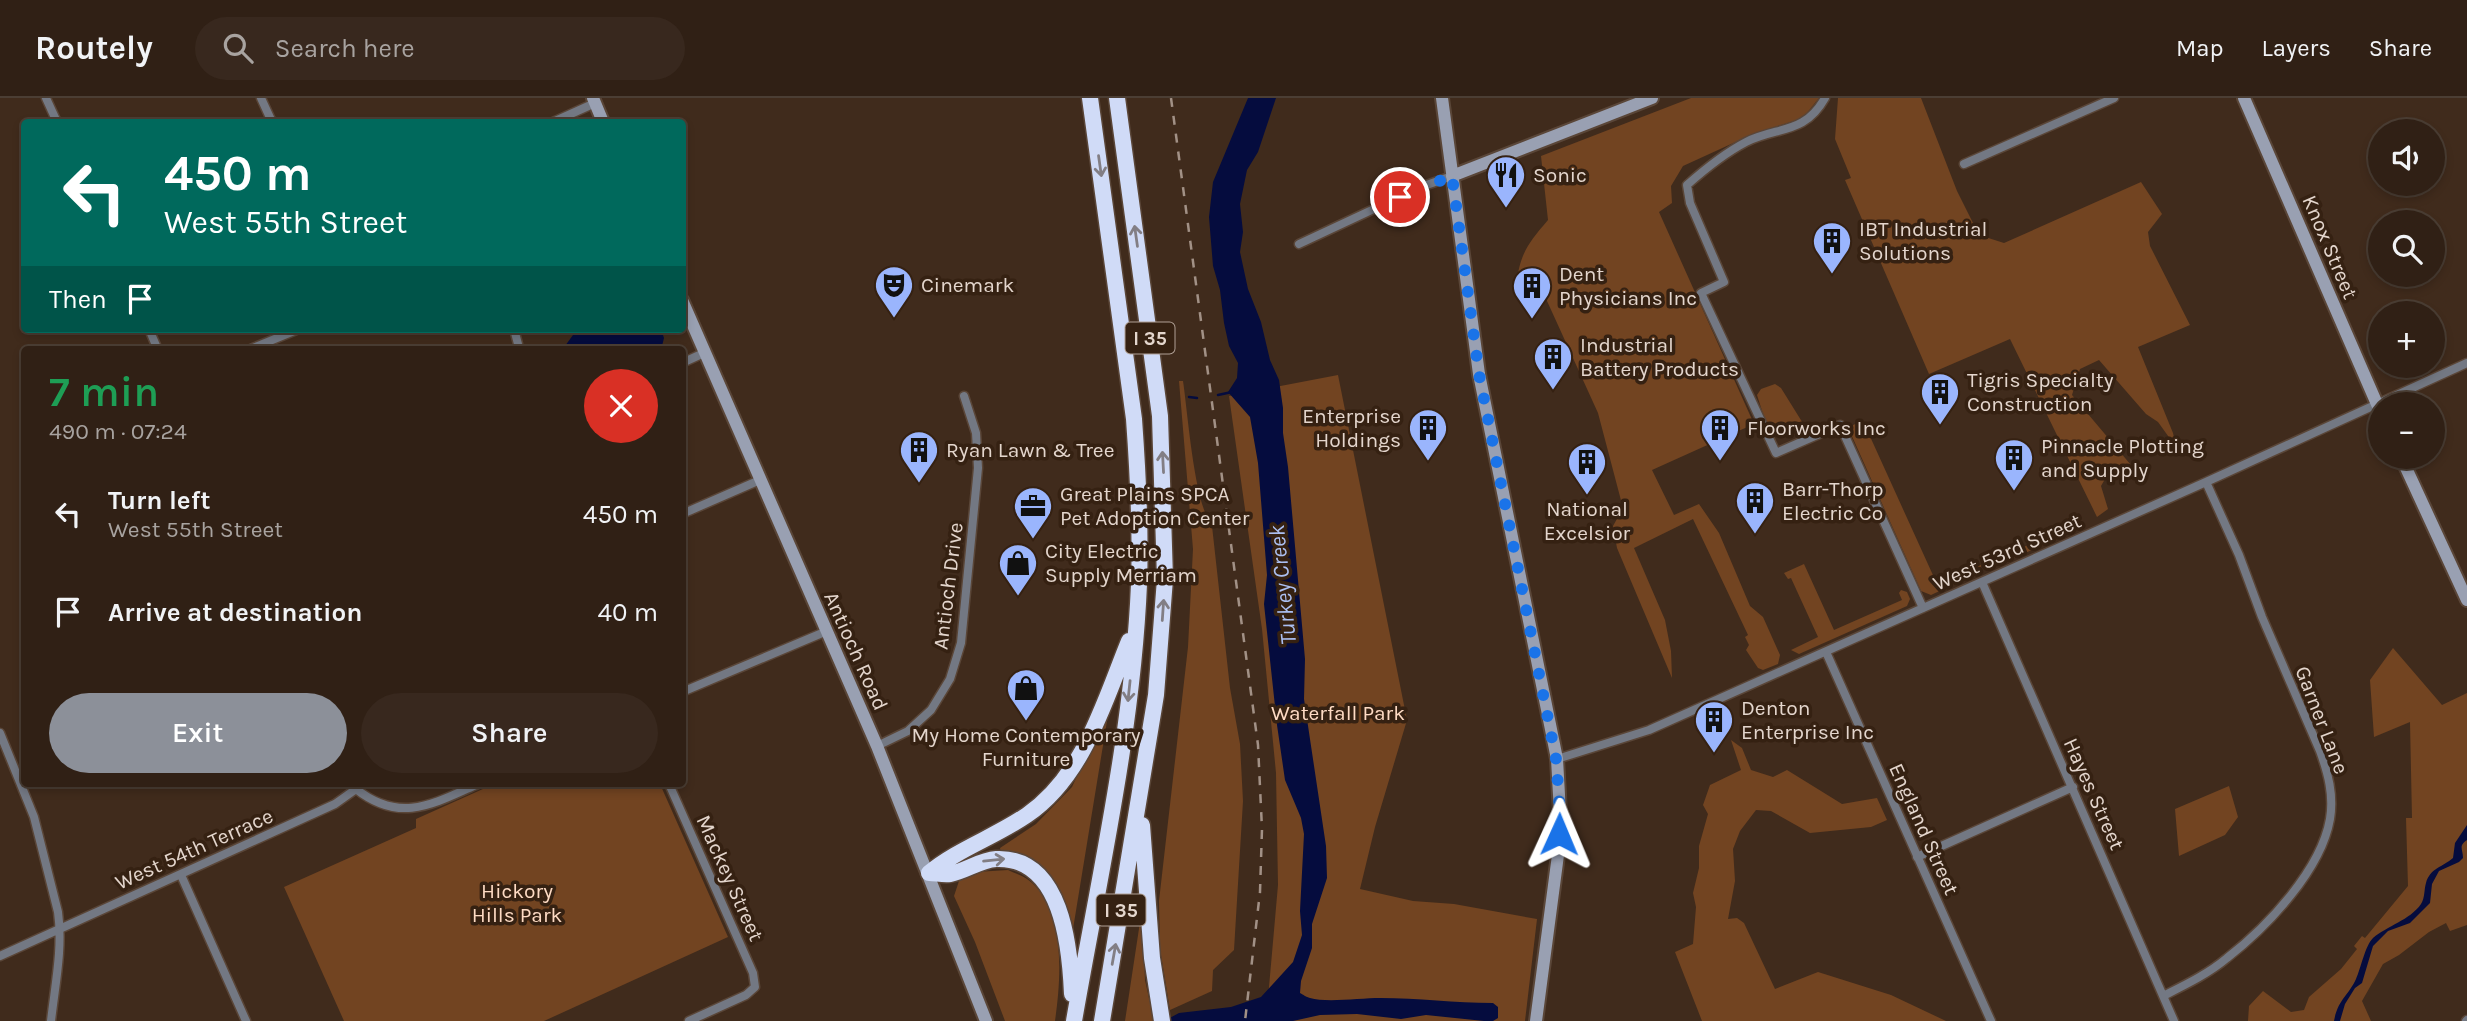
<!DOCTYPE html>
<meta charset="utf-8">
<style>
body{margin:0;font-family:Karla,sans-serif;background:#38281e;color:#f1f3f6;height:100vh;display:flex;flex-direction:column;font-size:26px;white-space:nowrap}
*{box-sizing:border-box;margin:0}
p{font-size:23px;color:#a8a3a0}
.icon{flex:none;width:38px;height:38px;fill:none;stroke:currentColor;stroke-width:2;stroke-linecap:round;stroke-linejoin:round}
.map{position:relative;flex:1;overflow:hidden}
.drawer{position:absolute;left:21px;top:248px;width:665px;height:441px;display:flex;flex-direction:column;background:#302015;border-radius:7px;box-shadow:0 4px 10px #0003,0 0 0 2px #4b3e34}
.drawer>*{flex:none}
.hud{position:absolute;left:21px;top:21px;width:665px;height:214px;border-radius:7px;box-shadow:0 4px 10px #0003,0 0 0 2px #4b3e34;background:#00695c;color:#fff;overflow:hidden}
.controls{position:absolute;left:2368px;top:21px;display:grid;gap:14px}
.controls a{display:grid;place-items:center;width:77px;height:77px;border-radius:50%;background:#302015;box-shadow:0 4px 10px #0003,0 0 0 2px #4b3e34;font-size:35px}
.pin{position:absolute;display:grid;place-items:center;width:60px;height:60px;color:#fff;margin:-30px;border:4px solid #fff;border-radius:50%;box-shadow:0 2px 7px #0007}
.me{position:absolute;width:77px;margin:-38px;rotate:1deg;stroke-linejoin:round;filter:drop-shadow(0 0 5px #0008)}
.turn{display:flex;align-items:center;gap:24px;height:147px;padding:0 28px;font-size:32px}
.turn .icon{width:91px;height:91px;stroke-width:2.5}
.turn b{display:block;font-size:49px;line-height:60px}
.then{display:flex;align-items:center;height:66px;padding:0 28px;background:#0003;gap:14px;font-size:26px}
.round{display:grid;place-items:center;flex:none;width:74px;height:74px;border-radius:37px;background:#38281e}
.summary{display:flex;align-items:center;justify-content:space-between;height:119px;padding:0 28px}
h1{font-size:42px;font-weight:600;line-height:52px;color:#1e9e55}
.button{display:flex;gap:14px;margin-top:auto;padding:14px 28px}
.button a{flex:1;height:80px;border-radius:42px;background:#8c9099;color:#fff;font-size:28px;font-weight:600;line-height:80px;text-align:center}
.button a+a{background:#38281e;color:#f1f3f6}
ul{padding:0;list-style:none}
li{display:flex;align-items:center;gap:21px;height:98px;padding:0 28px}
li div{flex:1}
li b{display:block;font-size:26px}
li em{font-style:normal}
header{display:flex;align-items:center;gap:42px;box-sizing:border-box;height:98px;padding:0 35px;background:#302015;border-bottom:2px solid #4b3e34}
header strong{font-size:33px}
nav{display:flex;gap:38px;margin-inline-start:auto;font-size:24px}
.search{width:490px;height:63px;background:#38281e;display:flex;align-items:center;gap:18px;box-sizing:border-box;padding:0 24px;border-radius:38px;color:#a8a3a0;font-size:26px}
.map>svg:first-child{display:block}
.green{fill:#724421}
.water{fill:#050c3e}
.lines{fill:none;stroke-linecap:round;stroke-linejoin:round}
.stream{stroke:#050c3e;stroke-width:2.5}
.street-casing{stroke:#5a4638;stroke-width:11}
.secondary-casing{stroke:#5a4638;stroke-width:16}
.highway-casing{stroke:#5a4638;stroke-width:19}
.street{stroke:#737883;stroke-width:8}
.secondary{stroke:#99a0b2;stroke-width:12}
.highway{stroke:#d0dbf7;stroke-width:16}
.rail{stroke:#a29186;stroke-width:2.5;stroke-dasharray:9 9;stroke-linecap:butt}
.oneway{stroke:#827e84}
.route{stroke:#1a73e8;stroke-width:12;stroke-dasharray:0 21.6}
.labels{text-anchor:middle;stroke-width:7;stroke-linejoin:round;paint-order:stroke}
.shield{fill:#352112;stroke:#b0a095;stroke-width:2}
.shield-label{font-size:19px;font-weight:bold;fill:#e4d6cd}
.poi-label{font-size:21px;fill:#e4d6cd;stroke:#352112;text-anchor:start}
.street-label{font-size:21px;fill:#e4d6cd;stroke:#352112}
.park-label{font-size:21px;fill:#fedbc4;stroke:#352112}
.water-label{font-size:23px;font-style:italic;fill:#abbff1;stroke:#352112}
</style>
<header>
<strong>Routely</strong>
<div class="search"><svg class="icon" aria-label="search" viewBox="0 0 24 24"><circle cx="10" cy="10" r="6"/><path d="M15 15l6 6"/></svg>Search here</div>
<nav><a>Map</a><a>Layers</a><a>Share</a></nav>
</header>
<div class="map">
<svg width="2467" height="923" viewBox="0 0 2467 923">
<rect width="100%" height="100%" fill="#402b1c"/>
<path class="green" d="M1691,0H1819L1803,20L1753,36L1683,68L1671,88L1672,105L1659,114L1754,326L1652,372L1674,417L1699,406L1719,435L1750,508L1763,519L1780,557L1778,566L1763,572L1758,570L1746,552L1749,547L1745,539L1748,537L1693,421L1634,450L1665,522L1671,553L1672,580L1617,450L1613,428L1623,410L1598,315L1542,192L1515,194C1520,157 1524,150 1548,122L1541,58Z
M1838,0H1921L1957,93L1979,137L2004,145L2141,84L2162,116L2148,134L2150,148L2190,227L2138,249L2173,335L2176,349L2158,324L2146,316L2099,262L2080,271L2072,297L2136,373L2130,378L2112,369L2101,388L2108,411L2097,419L2010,241L1929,276L1845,82L1851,80L1835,41Z
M1338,277L1407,622L1375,729L1360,791L1413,803L1454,806L1537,821L1525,923H1266L1278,787L1276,675L1262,531L1229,298Z
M1179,283H1183C1188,316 1194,405 1212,428L1230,590L1240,646L1243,703L1234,852L1213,872L1212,893L1170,912L1160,851L1159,803L1188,549L1193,451Z
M1775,286L1781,290L1804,327L1802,333C1771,350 1765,322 1757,297L1761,291Z
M1863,323L1937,486L1981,467L1980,474L1931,497L1921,493L1851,336L1853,327Z
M2067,420H2069L2072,428L2070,435L2003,465L1995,462L1991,455L1995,453L1999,460L2068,429Z
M1804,466L1834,532L1902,502L1899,495L1901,492L1907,494L1910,501L1907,508L1799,556L1791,552L1818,539L1791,480L1788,481L1784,475Z
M2393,550L2442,607L2467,595V827L2450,833L2446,825L2429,834L2399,857L2383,866L2362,903L2371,923H2248L2249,908L2263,893L2291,914L2304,912L2309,899L2341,871L2357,851L2354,848L2362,838L2365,840L2408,788L2406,720H2412L2410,624L2374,639L2370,582Z
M1107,623L1073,831C1059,793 1047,759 1001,755L1000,750L1036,726L1072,689L1099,630Z
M1731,642L1742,650L1751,672L1773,679L1787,672L1842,706L1877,700L1887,722L1871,729L1810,735L1771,713L1756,712L1740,733L1733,751L1735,783L1728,821L1737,820L1744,825L1775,891L1818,874L1891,897L1946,923H1702L1675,854L1693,846L1696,809L1693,795L1699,770V748L1708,716L1703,707L1710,687L1741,672Z
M494,686H660L728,839L544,923H344L284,789L416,730V721Z
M2229,688L2238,719L2225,737L2179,758L2175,711Z
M1008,772C1014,775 1022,777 1027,781C1067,809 1061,881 1055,923H1005L975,844L954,798L959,783L976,774Z
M1140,824L1143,825L1145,882L1154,923H1125Z"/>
<path class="water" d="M1248,0H1276L1258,54L1247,72L1240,106L1243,134L1240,154L1248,191L1261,224L1270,262L1279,282L1283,310V335L1288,369L1305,561L1304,601L1326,748L1327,780L1312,826V850L1301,883L1300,895C1302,896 1308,900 1310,900C1326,905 1361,900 1380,900C1418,900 1455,905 1493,905L1498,909V920L1493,923H1484L1426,917L1401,921L1357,916L1320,917L1293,923H1164L1179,915L1231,909L1261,899L1293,864L1302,837L1300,813L1304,736L1301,720L1285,682L1277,627L1264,506L1267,477L1258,365L1250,319L1228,294L1237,280L1238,265L1229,248L1224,225L1220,192L1213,168L1209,119L1213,84Z
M594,231H661L664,240L661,252H568L565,248L573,237Z
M2467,727V742C2458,748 2463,751 2463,760L2459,764L2439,773L2432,786L2430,805L2410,825L2388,833L2373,848L2362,885L2355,890L2345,906L2340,923H2334C2338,901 2349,897 2356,881C2361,870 2365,848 2373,840C2387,828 2410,822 2421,806C2425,800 2424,791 2426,785C2430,770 2443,769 2453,760L2455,745Z"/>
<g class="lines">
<path class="stream" d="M1218,297L1232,294
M1189,299L1197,300"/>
<g class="street-casing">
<path id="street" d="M46,0L57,24
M261,0L272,24
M1825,0C1804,37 1778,28 1746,44C1725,55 1705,71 1687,87L1690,105L1724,184L1701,195L1776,355L1840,327L1923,510
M553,24L595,5
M1964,66L2114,0
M1299,146L1421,89L1452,78
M149,231L158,252
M514,231L518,246L517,252
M248,252L299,231
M682,265L706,254
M682,416L760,382
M1982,484L2174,923
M1826,554L1991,923
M682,594L827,533
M0,635L34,719L58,814C63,850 55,887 51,923
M877,648L908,633L931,612L950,581L961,545L978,370L976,335L964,298
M1557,661L1649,632L2206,384L2467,265
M669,686L753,875L755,889L746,897L689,923
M1917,759L2073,689
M181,777L246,923
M0,858L335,706L356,691C400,726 433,706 478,686
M2163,898C2185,887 2208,876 2227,860C2268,828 2321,772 2330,721C2334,697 2328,675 2320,653L2262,519L2239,457L2206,384
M2466,923L2467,922"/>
</g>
<g class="secondary-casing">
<path id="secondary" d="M593,0L603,24
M1442,0L1479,276L1557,661L1560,715L1558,757L1536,923
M2244,0L2380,313
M1452,78L1652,0
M682,202L877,648L986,923
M2401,359L2467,502"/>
</g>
<g class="highway-casing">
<path id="highway" d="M1142,727L1152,860L1162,923
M929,775C958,751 995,739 1027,717C1084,678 1104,604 1129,543
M929,775C935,775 944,777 950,776C966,773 980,762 996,761C1062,758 1070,849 1072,896
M1074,923C1099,779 1133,632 1139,486C1141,431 1138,376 1134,321L1090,0
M1102,923L1156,597L1165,481L1160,318L1117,0"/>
</g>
<use href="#street" class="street"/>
<use href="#secondary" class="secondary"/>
<use href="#highway" class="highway"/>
<path class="rail" d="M1171,0L1258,647L1262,731L1260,794L1245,923"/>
</g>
<defs><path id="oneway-shaft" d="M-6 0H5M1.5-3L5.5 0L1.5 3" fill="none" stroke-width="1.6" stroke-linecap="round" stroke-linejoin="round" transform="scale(1.75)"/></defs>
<g class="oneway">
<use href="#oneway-shaft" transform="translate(1100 68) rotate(82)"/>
<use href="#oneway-shaft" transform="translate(1136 138) rotate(-98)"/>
<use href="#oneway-shaft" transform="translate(1163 364) rotate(-93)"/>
<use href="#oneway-shaft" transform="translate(1163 512) rotate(-86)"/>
<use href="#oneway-shaft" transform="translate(1129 593) rotate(96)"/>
<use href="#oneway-shaft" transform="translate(994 762) rotate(-6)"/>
<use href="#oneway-shaft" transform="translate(1114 856) rotate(-80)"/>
</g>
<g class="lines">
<path class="route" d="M1400,99L1452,78L1479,276L1556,661L1560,715L1559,736"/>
</g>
<defs>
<g id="restaurant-pin" transform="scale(2.0125)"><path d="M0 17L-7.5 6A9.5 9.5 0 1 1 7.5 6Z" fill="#9ab5fd" stroke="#352112"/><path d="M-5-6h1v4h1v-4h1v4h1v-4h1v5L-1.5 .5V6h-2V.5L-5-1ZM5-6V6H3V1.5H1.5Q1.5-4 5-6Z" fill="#111"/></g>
<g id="building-pin" transform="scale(2.0125)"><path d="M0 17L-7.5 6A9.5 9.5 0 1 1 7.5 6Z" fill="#9ab5fd" stroke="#352112"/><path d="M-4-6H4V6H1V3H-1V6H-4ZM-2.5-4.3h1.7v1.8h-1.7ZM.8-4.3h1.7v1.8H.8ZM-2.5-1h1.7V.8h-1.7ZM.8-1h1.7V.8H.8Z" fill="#111"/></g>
<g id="theatre-pin" transform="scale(2.0125)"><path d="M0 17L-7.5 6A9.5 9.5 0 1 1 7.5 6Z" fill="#9ab5fd" stroke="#352112"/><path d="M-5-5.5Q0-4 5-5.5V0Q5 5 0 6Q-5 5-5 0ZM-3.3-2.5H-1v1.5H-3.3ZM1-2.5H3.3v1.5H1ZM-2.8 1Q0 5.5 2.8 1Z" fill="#111"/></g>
<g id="office-pin" transform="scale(2.0125)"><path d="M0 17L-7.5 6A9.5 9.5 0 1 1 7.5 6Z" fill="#9ab5fd" stroke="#352112"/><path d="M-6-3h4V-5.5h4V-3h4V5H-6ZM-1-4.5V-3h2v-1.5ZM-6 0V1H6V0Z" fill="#111"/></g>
<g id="shop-pin" transform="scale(2.0125)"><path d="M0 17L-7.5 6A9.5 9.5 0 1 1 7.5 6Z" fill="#9ab5fd" stroke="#352112"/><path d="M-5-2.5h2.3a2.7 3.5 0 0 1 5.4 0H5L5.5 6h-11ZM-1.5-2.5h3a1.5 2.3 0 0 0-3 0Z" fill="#111"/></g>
</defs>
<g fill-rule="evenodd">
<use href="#restaurant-pin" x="1506" y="77"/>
<use href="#building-pin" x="1832" y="143"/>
<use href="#theatre-pin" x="894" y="187"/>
<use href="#building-pin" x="1532" y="188"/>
<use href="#building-pin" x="1553" y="259"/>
<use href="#building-pin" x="1940" y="294"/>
<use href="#building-pin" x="1428" y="330"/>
<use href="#building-pin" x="1720" y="330"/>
<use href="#building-pin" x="919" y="352"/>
<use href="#building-pin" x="2014" y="360"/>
<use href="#building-pin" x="1587" y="364"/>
<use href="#building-pin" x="1755" y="403"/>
<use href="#office-pin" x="1033" y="408"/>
<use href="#shop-pin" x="1018" y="465"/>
<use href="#shop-pin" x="1026" y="590"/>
<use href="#building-pin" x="1714" y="622"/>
</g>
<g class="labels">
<g class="shield">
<rect x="1125.5" y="224.5" width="49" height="31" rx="5"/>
<rect x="1096.5" y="796.5" width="49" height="31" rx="5"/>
</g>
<g class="shield-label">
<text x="1150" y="247">I 35</text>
<text x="1121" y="819">I 35</text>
</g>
<g class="poi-label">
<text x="1533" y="84">Sonic</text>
<text x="1859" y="138">IBT Industrial<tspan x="1859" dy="24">Solutions</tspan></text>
<text x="1559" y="183">Dent<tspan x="1559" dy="24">Physicians Inc</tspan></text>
<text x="921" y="194">Cinemark</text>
<text x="1580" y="254">Industrial<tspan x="1580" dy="24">Battery Products</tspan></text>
<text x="1967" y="289">Tigris Specialty<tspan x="1967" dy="24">Construction</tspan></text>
<text x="1401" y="325" text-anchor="end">Enterprise<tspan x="1401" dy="24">Holdings</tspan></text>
<text x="1747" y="337">Floorworks Inc</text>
<text x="2041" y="355">Pinnacle Plotting<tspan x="2041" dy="24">and Supply</tspan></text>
<text x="946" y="359">Ryan Lawn &amp; Tree</text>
<text x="1782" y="398">Barr-Thorp<tspan x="1782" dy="24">Electric Co</tspan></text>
<text x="1060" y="403">Great Plains SPCA<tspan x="1060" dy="24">Pet Adoption Center</tspan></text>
<text x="1587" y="418" text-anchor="middle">National<tspan x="1587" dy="24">Excelsior</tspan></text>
<text x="1045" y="460">City Electric<tspan x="1045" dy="24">Supply Merriam</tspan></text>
<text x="1741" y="617">Denton<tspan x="1741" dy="24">Enterprise Inc</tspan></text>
<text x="1026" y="644" text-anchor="middle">My Home Contemporary<tspan x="1026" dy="24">Furniture</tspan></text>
</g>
<g class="street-label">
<text transform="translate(2330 149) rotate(67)" y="7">Knox Street</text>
<text transform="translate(2007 454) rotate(-24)" y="7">West 53rd Street</text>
<text transform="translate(948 488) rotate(-83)" y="7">Antioch Drive</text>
<text transform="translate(856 553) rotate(66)" y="7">Antioch Road</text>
<text transform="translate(2322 622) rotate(69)" y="7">Garner Lane</text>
<text transform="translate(2094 696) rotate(66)" y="7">Hayes Street</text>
<text transform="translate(1924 731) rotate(66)" y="7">England Street</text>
<text transform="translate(194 751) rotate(-24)" y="7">West 54th Terrace</text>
<text transform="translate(730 780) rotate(66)" y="7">Mackey Street</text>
</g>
<g class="park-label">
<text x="1338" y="622">Waterfall Park</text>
<text x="517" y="800">Hickory<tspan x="517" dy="24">Hills Park</tspan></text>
</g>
<g class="water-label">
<text transform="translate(1282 487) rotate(-96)" y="8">Turkey Creek</text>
</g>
</g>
</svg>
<div class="controls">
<a><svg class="icon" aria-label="sound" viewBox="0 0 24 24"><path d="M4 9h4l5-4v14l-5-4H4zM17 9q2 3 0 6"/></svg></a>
<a><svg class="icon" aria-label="search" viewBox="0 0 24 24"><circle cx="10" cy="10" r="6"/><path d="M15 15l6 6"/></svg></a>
<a>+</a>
<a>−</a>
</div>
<div class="pin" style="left:1400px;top:99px;background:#d93025"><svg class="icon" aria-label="arrive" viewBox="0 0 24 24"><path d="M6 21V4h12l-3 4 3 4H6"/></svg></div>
<svg class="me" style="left:1559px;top:736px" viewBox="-20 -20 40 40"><path d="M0-17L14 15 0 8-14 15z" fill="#1a73e8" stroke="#fff" stroke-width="4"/></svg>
<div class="hud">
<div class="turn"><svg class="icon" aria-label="left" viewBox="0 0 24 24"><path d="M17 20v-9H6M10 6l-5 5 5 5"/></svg><div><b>450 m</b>West 55th Street</div></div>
<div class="then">Then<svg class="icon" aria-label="arrive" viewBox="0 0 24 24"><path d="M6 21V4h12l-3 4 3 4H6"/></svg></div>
</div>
<section class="drawer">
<div class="summary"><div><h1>7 min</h1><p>490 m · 07:24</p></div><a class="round" style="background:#d93025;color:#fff"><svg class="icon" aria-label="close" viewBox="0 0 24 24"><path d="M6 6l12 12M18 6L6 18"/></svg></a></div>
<ul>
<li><svg class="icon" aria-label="left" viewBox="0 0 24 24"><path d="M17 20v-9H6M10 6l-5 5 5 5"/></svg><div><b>Turn left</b><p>West 55th Street</p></div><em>450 m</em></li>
<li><svg class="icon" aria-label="arrive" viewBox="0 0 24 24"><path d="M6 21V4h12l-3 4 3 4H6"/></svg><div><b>Arrive at destination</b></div><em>40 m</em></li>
</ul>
<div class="button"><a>Exit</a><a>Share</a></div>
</section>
</div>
